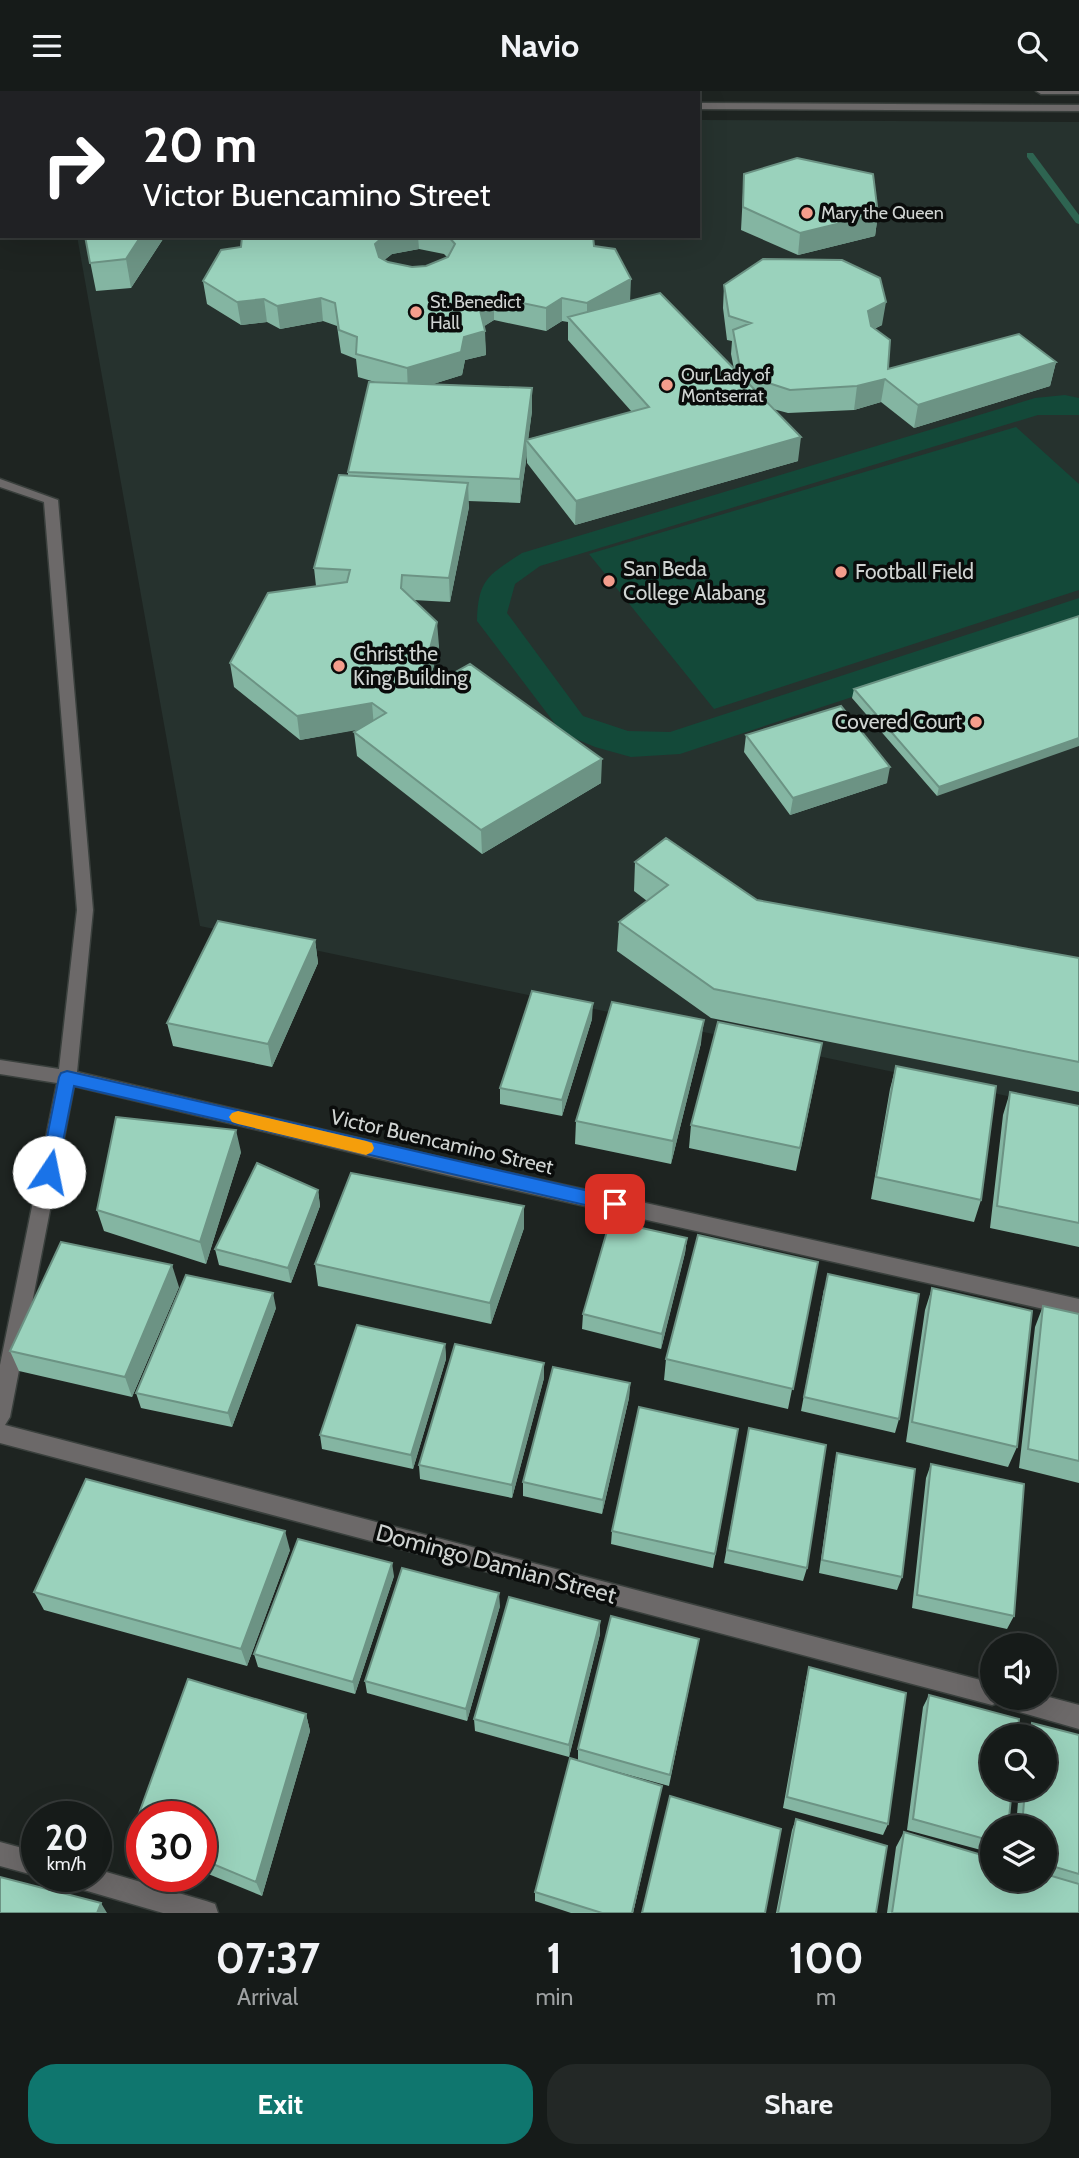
<!DOCTYPE html>
<style>
body{margin:0;font-family:Cabin,sans-serif;background:#232826;color:#f1f3f6;height:100vh;display:flex;flex-direction:column;font-size:26px;white-space:nowrap}
*{box-sizing:border-box;margin:0}
p{font-size:23px;color:#9ea1a2}
.icon{flex:none;width:38px;height:38px;fill:none;stroke:currentColor;stroke-width:2;stroke-linecap:round;stroke-linejoin:round}
.map{position:relative;height:1822px;overflow:hidden}
.details{display:flex;flex-direction:column;background:#161b19;flex:1}
.details>*{flex:none}
.top-card{position:absolute;left:0px;top:0px;width:700px;height:147px;box-shadow:0 7px 28px #0002,0 0 0 2px #353938;background:#202124;color:#fff;overflow:hidden}
.controls{position:absolute;left:980px;top:1542px;display:grid;gap:14px}
.controls a{display:grid;place-items:center;width:77px;height:77px;border-radius:50%;background:#161b19;box-shadow:0 7px 28px #0002,0 0 0 2px #353938;font-size:35px}
.speed{position:absolute;left:21px;top:1710px;display:flex;gap:14px;font-size:35px;font-weight:700;text-align:center}
.speed>*{display:grid;place-content:center;width:91px;height:91px;border-radius:50%;background:#161b19;box-shadow:0 7px 28px #0002,0 0 0 2px #353938;line-height:1}
.speed small{font-size:18px;font-weight:400}
.speed .limit{border:10px solid #d22;background:#fff;color:#111}
.pin{position:absolute;display:grid;place-items:center;width:60px;height:60px;color:#fff;margin:-30px;border-radius:14px;box-shadow:0 4px 10px #0006}
.me{position:absolute;width:77px;margin:-38px;rotate:11deg;stroke-linejoin:round;filter:drop-shadow(0 0 5px #0008)}
.turn{display:flex;align-items:center;gap:24px;height:147px;padding:0 28px;font-size:32px}
.turn .icon{width:91px;height:91px;stroke-width:2.5}
.turn b{display:block;font-size:49px;line-height:60px}
.eta{display:flex;justify-content:space-evenly;align-items:center;height:119px;text-align:center}
.eta b{font-size:42px;font-weight:700;line-height:49px}
.cta{display:flex;gap:14px;margin-top:auto;padding:14px 28px}
.cta a{flex:1;height:80px;border-radius:28px;background:#0f766e;color:#fff;font-size:28px;font-weight:700;line-height:80px;text-align:center}
.cta a+a{background:#232826;color:#f1f3f6}
header{display:flex;justify-content:space-between;align-items:center;height:91px;padding:0 28px;background:#161b19;font-size:32px;font-weight:700}
.map>svg:first-child{display:block}
.built{fill:#26322e}
.green{fill:#134939}
.lines{fill:none;stroke-linecap:round;stroke-linejoin:round}
.stream{fill:#2e6451;fill-rule:evenodd}
.minor-casing{stroke:#3a403d;stroke-width:3}
.minor{fill:#6c6969;fill-rule:evenodd}
.wall{fill:#84b5a2;fill-rule:evenodd}
.shaded-wall{fill:#6c9384}
.building{fill:#9ad2bc;stroke:#6c9384;stroke-width:2}
.route{fill:#1a73e8;stroke:#114b97;stroke-width:2}
.slow{fill:#f59e0b}
.poi-dot{fill:#f49d8c;stroke:#0a0c0b;stroke-width:2.5}
.labels{text-anchor:middle;stroke-width:7;stroke-linejoin:round;paint-order:stroke}
.far-poi-label{font-size:18px;fill:#d0d4d2;stroke:#0a0c0b;text-anchor:start}
.poi-label{font-size:21px;fill:#d0d4d2;stroke:#0a0c0b;text-anchor:start}
.street-label{font-size:21px;fill:#d0d4d2;stroke:#0a0c0b}
.near-street-label{font-size:24px;fill:#d0d4d2;stroke:#0a0c0b}
</style>
<header><svg class="icon" aria-label="menu" viewBox="0 0 24 24"><path d="M4 6h16M4 12h16M4 18h16"/></svg>Navio<svg class="icon" aria-label="search" viewBox="0 0 24 24"><circle cx="10" cy="10" r="6"/><path d="M15 15l6 6"/></svg></header>
<div class="map">
<svg width="1079" height="1822" viewBox="0 0 1079 1822">
<rect width="100%" height="100%" fill="#1e2421"/>
<path class="built" d="M698,29L1079,31V1020L200,835L77,145H698Z"/>
<path class="green" d="M1065,304L1079,307V324H1038L540,475L515,493L507,522L583,625L628,640L670,641L1079,507V531L680,663L631,666L595,656L562,642L477,530C478,487 489,484 522,462L1035,307Z
M1016,336L1079,393V499L714,618L589,463Z"/>
<g class="lines">
<path class="stream" d="M1027,62H1033L1079,124V133L1076,132L1027,66Z"/>
<g class="minor-casing">
<path id="minor" d="M258,0H268V2H258Z
M674,0H684L685,2H675Z
M1036,0H1079V3H1041Z
M0,11H2V17H0Z
M698,12L1079,14V20L698,18Z
M0,388L58,409L93,819L77,981L451,1069L1079,1208V1226L451,1085L74,995L10,1326L5,1334L992,1592V1606L1045,1605L1079,1614V1638L1006,1617L997,1612L992,1614L0,1352V1274L57,992L0,983V969L59,978L77,819L44,411L0,396Z
M0,1751L37,1761V1785L0,1775Z
M96,1778L206,1810L215,1813L218,1822H163L77,1797L68,1794L65,1785H96Z"/>
</g>
<use href="#minor" class="minor"/>
</g>
<path class="wall" d="M744,83L878,123L875,145L798,164L741,139Z
M85,145H165L131,197L96,200Z
M593,145L594,155L630,210L734,278L731,263L732,250L727,249L723,217L724,194L882,234L874,238L888,278L1056,271L1050,295L914,337L881,311L854,319L788,322L773,318L798,370L575,434L527,372V363L520,412L468,410L469,416L450,511L413,509L439,555L430,589L601,692L482,763L357,665L354,641L359,638L300,649L234,596L230,572L316,495L314,477L348,385V381L375,291L358,286L356,268L341,262L337,235L323,230L280,238L267,231L241,234L207,213L203,190L241,156L242,146ZM419,158L444,163L447,166L426,175L412,176L388,171L384,169L392,163ZM494,229L546,240L562,230L568,231V249L632,321L528,348L532,320V297L433,293L462,284L465,269L486,264L484,235Z
M1079,525L937,705L852,607L854,598Z
M746,644L887,692L790,724L744,661Z
M635,771L757,809L1079,867V1001L711,927L617,860L619,831L647,810L634,800Z
M315,849L318,872L272,976L173,955L167,932Z
M592,928L562,1025L500,1013V997Z
M701,952L671,1073L575,1053L576,1030Z
M818,975L796,1080L689,1057L691,1034Z
M896,975L981,1109L974,1131L871,1108L890,998Z
M1010,1001L1079,1015V1156L990,1137L1003,1024Z
M241,1061L206,1173L104,1140L97,1119Z
M318,1099L320,1115L291,1192L219,1174L215,1158Z
M524,1137L491,1233L318,1195L315,1173Z
M687,1147L685,1162L661,1258L582,1238L583,1223Z
M818,1171L788,1318L664,1289L666,1268Z
M179,1196L132,1306L19,1280L10,1260Z
M932,1197L1017,1356L1008,1376L906,1351L925,1219Z
M824,1198L899,1328L895,1342L801,1320Z
M1043,1215L1079,1223V1392L1019,1377L1035,1236Z
M276,1217L232,1336L141,1317L136,1302Z
M445,1253L446,1268L413,1378L322,1358L320,1344Z
M544,1287L512,1407L420,1388L419,1374Z
M630,1292L629,1307L602,1423L523,1405V1391Z
M749,1337L807,1477L803,1490L724,1472Z
M738,1338L713,1477L611,1453L612,1440Z
M837,1362L902,1486L897,1499L819,1482L834,1376Z
M931,1373L1014,1525L1007,1538L912,1517L926,1387Z
M290,1459L247,1575L44,1519L34,1501Z
M394,1485L355,1603L258,1576L254,1563Z
M500,1515L467,1630L367,1602L365,1590Z
M600,1543L569,1666L475,1640L474,1628Z
M699,1548L669,1695L578,1670V1658Z
M809,1576L888,1733L883,1744L783,1717L806,1588Z
M188,1588L306,1623L310,1640L262,1805L201,1780V1726H142V1754L133,1739Z
M929,1604L992,1736V1762L907,1739L923,1616Z
M1032,1632L1079,1644V1822H887L896,1756L904,1741L1045,1788V1736H1016L1019,1698H1045V1645H1025Z
M662,1695L633,1822H571L535,1810V1801Z
M796,1728L876,1822H776L792,1739Z"/>
<path class="shaded-wall" d="M878,123L875,145L798,164L800,142Z
M141,145H165L131,197L126,168Z
M384,145H418L419,158L392,163L377,175L375,153Z
M631,188L630,211L587,235V212Z
M494,206V229L480,238L479,215Z
M321,207L323,230L280,238L277,215Z
M562,207V230L546,240V217Z
M264,208L267,231L241,234L237,211Z
M886,211L882,234L864,243L868,220Z
M485,240L486,264L465,269L462,284L408,301L407,277L464,246Z
M1056,271L1050,295L914,337L918,314Z
M885,288L881,311L854,319L857,295Z
M532,297V320L528,351L526,349L527,363L520,412V388Z
M801,346L798,370L575,434L576,410Z
M468,392L469,416L450,511L449,487Z
M437,531L439,555L425,608L423,584Z
M372,612L374,636L300,649L297,625Z
M1079,647V655L937,705L939,696Z
M602,668L601,692L482,763L481,739Z
M890,676L887,692L790,724L793,707Z
M315,849L318,872L272,976L268,953Z
M593,912L592,928L562,1025V1009Z
M704,929L701,952L671,1073L673,1050Z
M236,1039L241,1061L206,1173L200,1151Z
M318,1099L320,1115L291,1192L288,1177Z
M524,1115V1137L491,1233L490,1212Z
M687,1147L685,1162L661,1258L662,1243Z
M172,1174L179,1196L132,1306L125,1286Z
M273,1202L276,1217L232,1336L228,1322Z
M445,1253L446,1268L413,1378L411,1364Z
M544,1272V1287L512,1407V1394Z
M630,1292L629,1307L602,1423L603,1409Z
M285,1440L290,1459L247,1575L241,1558Z
M392,1472L394,1485L355,1603L353,1591Z
M499,1502L500,1515L467,1630L466,1618Z
M600,1530V1543L569,1666V1654Z
M306,1623L310,1640L262,1805L256,1791Z
M662,1695L633,1822H632Z
M101,1812L107,1822H97Z"/>
<path class="building" d="M797,67L873,83L878,123L800,142L743,116L744,83Z
M85,145H141L126,168L90,172Z
M384,145L375,153L379,166L388,171L412,176L426,175L448,166L455,153L448,145H593L594,155L615,158L631,188L587,212L562,207L546,217L494,206L479,215L485,240L464,246L461,261L407,277L356,263L357,246L339,239L335,212L321,207L277,215L264,208L237,211L203,190L221,159L241,156L242,146Z
M763,168L842,169L880,187L886,211L868,220L871,235L890,249L888,278L1019,243L1056,271L918,314L885,288L857,295L790,299L741,283L733,239L751,232L729,225L724,194Z
M660,202L801,346L576,410L526,349L649,316L568,226Z
M369,291L532,297L520,388L348,381Z
M339,384L468,392L449,487L402,484L401,497L437,531L423,584L434,593L470,573L602,668L481,739L354,641L386,622L372,612L297,625L230,572L268,502L347,491L350,479L314,477Z
M1079,525V647L939,696L854,598Z
M841,615L890,676L793,707L746,644Z
M666,747L757,809L1079,867V971L714,898L619,831L668,794L635,771Z
M218,830L315,849L268,953L167,932Z
M532,900L593,912L562,1009L500,997Z
M612,911L704,929L673,1050L576,1030Z
M718,931L822,952L800,1057L691,1034Z
M896,975L996,995L981,1109L876,1086Z
M1010,1001L1079,1015V1132L997,1115Z
M116,1026L236,1039L200,1151L97,1119Z
M257,1072L318,1099L288,1177L215,1158Z
M351,1082L524,1115L490,1212L315,1173Z
M610,1130L687,1147L662,1243L583,1223Z
M698,1144L818,1171L793,1298L666,1268Z
M61,1151L172,1174L125,1286L10,1260Z
M828,1183L919,1203L899,1328L804,1306Z
M186,1184L273,1202L228,1322L136,1302Z
M932,1197L1032,1220L1017,1356L912,1331Z
M1043,1215L1079,1223V1370L1028,1358Z
M357,1234L445,1253L411,1364L320,1344Z
M455,1253L544,1272L512,1394L419,1374Z
M553,1276L630,1292L603,1409L523,1391Z
M639,1316L738,1338L715,1463L612,1440Z
M749,1337L826,1354L807,1477L727,1459Z
M837,1362L915,1378L902,1486L822,1469Z
M931,1373L1024,1393L1014,1525L917,1504Z
M86,1388L285,1440L241,1558L34,1501Z
M298,1448L392,1472L353,1591L254,1563Z
M402,1477L499,1502L466,1618L365,1590Z
M509,1506L600,1530L569,1654L474,1628Z
M611,1525L699,1548L670,1684L578,1658Z
M809,1576L906,1602L888,1733L787,1706Z
M188,1588L306,1623L256,1791L201,1768V1726H142V1743L133,1739Z
M929,1604L1019,1628L1017,1645H992V1698H1012L1008,1736H992V1750L913,1728Z
M1032,1632L1079,1644V1783L1045,1773V1736H1022L1025,1698H1045V1645H1030Z
M570,1667L662,1695L632,1822H602L535,1801Z
M670,1705L781,1738L765,1822H642Z
M796,1728L887,1755L876,1822H778Z
M904,1741L992,1767V1788H1045V1783L1079,1793V1822H892Z
M0,1786L101,1812L97,1822H0Z"/>
<path class="route" d="M67,980L615,1106L621,1108L624,1113L621,1118L615,1121L74,995L57,1081L55,1086H43L40,1081L59,986L61,982Z"/>
<path class="slow" d="M238,1020L366,1050L372,1052L374,1057L372,1061L366,1064L238,1033L232,1031L229,1026L232,1022Z"/>
<g class="poi-dot">
<circle cx="807" cy="122" r="7"/>
<circle cx="416" cy="221" r="7"/>
<circle cx="667" cy="294" r="7"/>
<circle cx="841" cy="481" r="7"/>
<circle cx="609" cy="490" r="7"/>
<circle cx="339" cy="575" r="7"/>
<circle cx="976" cy="631" r="7"/>
</g>
<g class="labels">
<g class="far-poi-label">
<text x="821" y="128">Mary the Queen</text>
<text x="430" y="217">St. Benedict<tspan x="430" dy="21">Hall</tspan></text>
<text x="681" y="290">Our Lady of<tspan x="681" dy="21">Montserrat</tspan></text>
</g>
<g class="poi-label">
<text x="623" y="485">San Beda<tspan x="623" dy="24">College Alabang</tspan></text>
<text x="855" y="488">Football Field</text>
<text x="353" y="570">Christ the<tspan x="353" dy="24">King Building</tspan></text>
<text x="962" y="638" text-anchor="end">Covered Court</text>
</g>
<g class="street-label">
<text transform="translate(442 1051) rotate(13)" y="7">Victor Buencamino Street</text>
</g>
<g class="near-street-label">
<text transform="translate(496 1473) rotate(15)" y="8">Domingo Damian Street</text>
</g>
</g>
</svg>
<div class="controls">
<a><svg class="icon" aria-label="sound" viewBox="0 0 24 24"><path d="M4 9h4l5-4v14l-5-4H4zM17 9q2 3 0 6"/></svg></a>
<a><svg class="icon" aria-label="search" viewBox="0 0 24 24"><circle cx="10" cy="10" r="6"/><path d="M15 15l6 6"/></svg></a>
<a><svg class="icon" aria-label="layers" viewBox="0 0 24 24"><path d="M12 4l9 5-9 5-9-5zM3 14l9 5 9-5"/></svg></a>
</div>
<div class="speed"><div>20<small>km/h</small></div><div class="limit">30</div></div>
<div class="pin" style="left:615px;top:1113px;background:#d93025"><svg class="icon" aria-label="arrive" viewBox="0 0 24 24"><path d="M6 21V4h12l-3 4 3 4H6"/></svg></div>
<svg class="me" style="left:49px;top:1081px" viewBox="-20 -20 40 40"><circle r="19" fill="#fff"/><path d="M0-13L10 11 0 6-10 11z" fill="#1a73e8"/></svg>
<div class="top-card">
<div class="turn"><svg class="icon" aria-label="right" viewBox="0 0 24 24"><path d="M7 20v-9h11M14 6l5 5-5 5"/></svg><div><b>20 m</b>Victor Buencamino Street</div></div>
</div>
</div>
<section class="details">
<div class="eta">
<div><b>07:37</b><p>Arrival</p></div>
<div><b>1</b><p>min</p></div>
<div><b>100</b><p>m</p></div>
</div>
<div class="cta"><a>Exit</a><a>Share</a></div>
</section>
